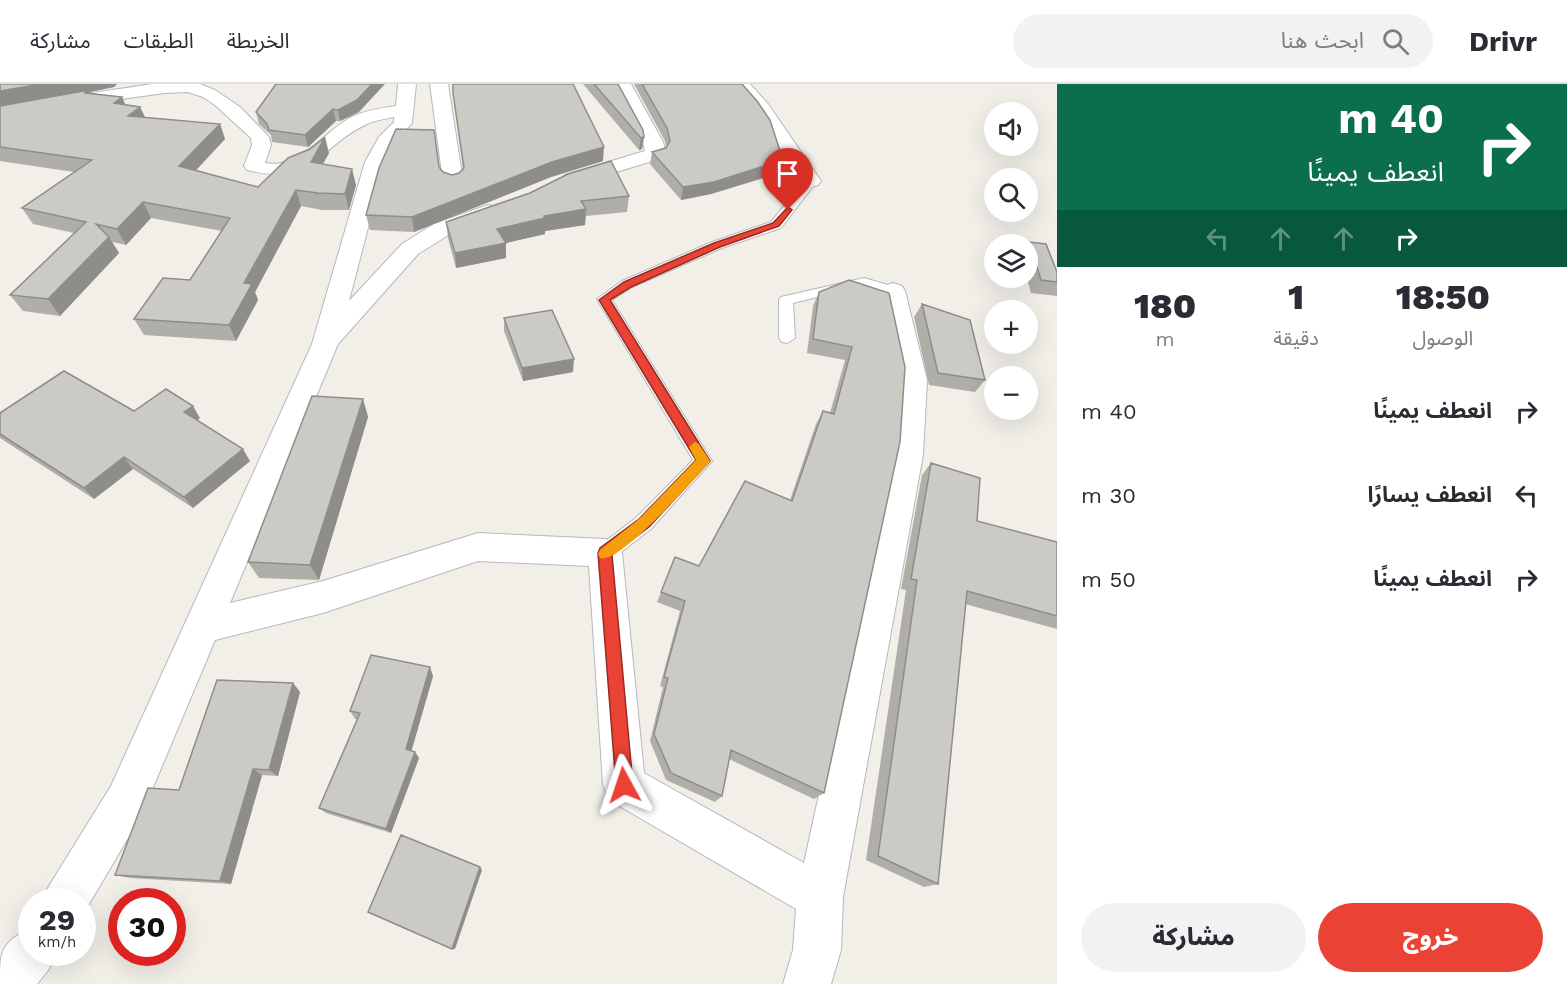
<!DOCTYPE html>
<html lang="ar">
<meta charset="utf-8">
<style>
body{margin:0;font-family:"Work Sans","Noto Sans Arabic",sans-serif;background:#f2f2f3;color:#2b2b33;direction:rtl;height:100vh;display:flex;flex-direction:column;font-size:22px;white-space:nowrap}
*{box-sizing:border-box;margin:0}
p{font-size:20px;color:#7c7c81}
.icon{flex:none;width:33px;height:33px;fill:none;stroke:currentColor;stroke-width:2;stroke-linecap:round;stroke-linejoin:round}
.map{position:relative;flex:1;overflow:hidden;direction:ltr}
.details{display:flex;flex-direction:column;background:#fff;width:510px}
.details>*{flex:none}
.banner{background:#0b6e4f;color:#fff;overflow:hidden}
.fabs{position:absolute;left:984px;top:18px;display:grid;gap:12px}
.fabs a{display:grid;place-items:center;width:54px;height:54px;border-radius:50%;background:#fff;box-shadow:0 6px 24px #0002;font-size:30px}
.speed{position:absolute;left:18px;top:804px;display:flex;gap:12px;font-size:30px;font-weight:700;text-align:center}
.speed>*{display:grid;place-content:center;width:78px;height:78px;border-radius:50%;background:#fff;box-shadow:0 6px 24px #0002;line-height:1}
.speed small{font-size:15px;font-weight:400}
.speed .limit{border:9px solid #d22;background:#fff;color:#111}
.pin{position:absolute;display:grid;place-items:center;width:51px;height:51px;color:#fff;margin:-62px -26px;border-radius:50% 50% 50% 0;rotate:-45deg;box-shadow:0 0 6px #0007}
.pin .icon{rotate:45deg}
.me{position:absolute;width:66px;margin:-33px;rotate:355deg;stroke-linejoin:round;filter:drop-shadow(0 0 4px #0008)}
.turn{display:flex;align-items:center;gap:21px;height:126px;padding:0 24px;font-size:27px}
.turn .icon{width:78px;height:78px;stroke-width:2.5}
.turn b{display:block;font-size:42px;line-height:51px}
.lanes{display:flex;align-items:center;height:57px;padding:0 24px;background:#0003;justify-content:center;gap:30px;direction:ltr}
.lanes .off{opacity:.35}
.eta{display:flex;justify-content:space-evenly;align-items:center;height:102px;text-align:center}
.eta b{font-size:36px;font-weight:800;line-height:42px}
.primary-button{display:flex;gap:12px;margin-top:auto;padding:12px 24px}
.primary-button a{flex:1;height:69px;border-radius:36px;background:#ea4335;color:#fff;font-size:24px;font-weight:800;line-height:69px;text-align:center}
.primary-button a+a{background:#f2f2f3;color:#2b2b33}
ul{padding:0;list-style:none}
li{display:flex;align-items:center;gap:18px;height:84px;padding:0 24px}
li div{flex:1}
li b{display:block;font-size:22px}
li em{font-style:normal}
header{display:flex;align-items:center;gap:36px;box-sizing:border-box;height:84px;padding:0 30px;background:#fff;border-bottom:2px solid #e1e1e2}
header strong{font-size:28px}
nav{display:flex;gap:33px;margin-inline-start:auto;font-size:21px}
.search{width:420px;height:54px;background:#f2f2f3;display:flex;align-items:center;gap:15px;box-sizing:border-box;padding:0 21px;border-radius:33px;color:#7c7c81;font-size:22px}
main{display:flex;flex:1;min-height:0}
.map>svg:first-child{display:block}
.lines{fill:none;stroke-linecap:round;stroke-linejoin:round}
.service-casing{stroke:#b5b8bc;stroke-width:2}
.minor-casing{stroke:#b5b8bc;stroke-width:2}
.service{fill:#fff;fill-rule:evenodd}
.minor{fill:#fff;fill-rule:evenodd}
.wall{fill:#afaea9}
.shaded-wall{fill:#8f8d8a}
.building{fill:#cccac5;stroke:#8f8d8a;stroke-width:1.5}
.route{fill:#ea4335;stroke:#982c22;stroke-width:1.5}
.slow{fill:#f59e0b}
</style>
<header>
<strong>Drivr</strong>
<div class="search"><svg class="icon" aria-label="search" viewBox="0 0 24 24"><circle cx="10" cy="10" r="6"/><path d="M15 15l6 6"/></svg>ابحث هنا</div>
<nav><a>الخريطة</a><a>الطبقات</a><a>مشاركة</a></nav>
</header>
<main>
<section class="details">
<div class="banner">
<div class="turn"><svg class="icon" aria-label="right" viewBox="0 0 24 24"><path d="M7 20v-9h11M14 6l5 5-5 5"/></svg><div><b>40 m</b>انعطف يمينًا</div></div>
<div class="lanes"><svg class="icon off" aria-label="left" viewBox="0 0 24 24"><path d="M17 20v-9H6M10 6l-5 5 5 5"/></svg><svg class="icon off" aria-label="ahead" viewBox="0 0 24 24"><path d="M12 20V5M6 11l6-6 6 6"/></svg><svg class="icon off" aria-label="ahead" viewBox="0 0 24 24"><path d="M12 20V5M6 11l6-6 6 6"/></svg><svg class="icon" aria-label="right" viewBox="0 0 24 24"><path d="M7 20v-9h11M14 6l5 5-5 5"/></svg></div>
</div>
<div class="eta">
<div><b>18:50</b><p>الوصول</p></div>
<div><b>1</b><p>دقيقة</p></div>
<div><b>180</b><p>m</p></div>
</div>
<ul>
<li><svg class="icon" aria-label="right" viewBox="0 0 24 24"><path d="M7 20v-9h11M14 6l5 5-5 5"/></svg><div><b>انعطف يمينًا</b></div><em>40 m</em></li>
<li><svg class="icon" aria-label="left" viewBox="0 0 24 24"><path d="M17 20v-9H6M10 6l-5 5 5 5"/></svg><div><b>انعطف يسارًا</b></div><em>30 m</em></li>
<li><svg class="icon" aria-label="right" viewBox="0 0 24 24"><path d="M7 20v-9h11M14 6l5 5-5 5"/></svg><div><b>انعطف يمينًا</b></div><em>50 m</em></li>
</ul>
<div class="primary-button"><a>خروج</a><a>مشاركة</a></div>
</section>
<div class="map">
<svg width="1057" height="900" viewBox="0 0 1057 900">
<rect width="100%" height="100%" fill="#f1efe8"/>
<g class="lines">
<g class="service-casing">
<path id="service" d="M811,93L817,97L781,144L722,164L632,203L612,216L712,377L651,445L612,475L605,477L598,475L595,469L598,463L637,433L693,376L597,215L622,197L712,158L771,138L807,94Z
M864,194L898,204L900,207L893,211L863,202L793,219L795,254L787,259L782,258L779,254V216L781,213Z"/>
</g>
<g class="minor-casing">
<path id="minor" d="M152,0H200L215,6L240,23L269,53L271,61L265,79C301,86 325,45 354,32C367,26 382,24 396,22L398,0H416L412,39L394,59L385,78L349,217L402,160L434,140L488,121L496,123L499,128L496,133L450,150L418,170L338,260L230,519L323,497L478,449L605,455L617,459L622,469L644,689L804,779L893,371L899,296L881,207L884,202L893,199L902,202L905,207L927,296L923,371L843,813L841,866L831,900H783L793,866L796,825L609,716L603,701L589,482L478,477L323,529L215,556L141,732L82,832V818H42L49,802L111,702L312,260L365,78L379,53L394,38V33C385,35 376,36 367,40C316,64 315,103 247,86L244,82L252,61L251,54L215,21L203,13L188,8L165,9L84,20L0,37V26C50,14 101,8 152,0Z
M430,0H448L463,97L460,101L453,103L446,101L443,97Z
M613,0H631L663,58L666,70L663,74L579,99L572,101L565,99L562,95L565,91L645,67L643,58Z
M732,0H750L768,20L821,97L818,101L811,103L804,101L755,27Z
M32,844V868H56L49,885L37,900H0C0,868 0,858 32,844Z"/>
</g>
<use href="#service" class="service"/>
<use href="#minor" class="minor"/>
</g>
<path class="wall" d="M0,0H117L114,3L90,8L91,9L122,13L125,21L140,23L145,33L220,40L225,55L196,86L258,103L329,69L323,80L356,101L349,126H322L301,122L255,208L258,216L236,257L144,251L134,235L190,196L222,147L151,134L126,161L112,158L119,169L60,232L23,227L10,211L74,149L33,140L22,124L74,88L0,77Z
M276,0L359,28L340,37H336L308,63L272,58L271,51L259,40L256,28Z
M583,0H618L644,53L642,65L639,66Z
M634,0H742L779,89L711,110L681,116L650,80L652,68L666,63L665,57Z
M453,9L603,77L551,93L414,148L370,146L366,131L439,83L443,88L452,91L459,89L463,85Z
M530,109L629,112L627,128L586,132L585,141L545,147V150L506,159V174L456,184L448,154L446,138Z
M1029,158L1057,188V212L1031,209L1027,194V160Z
M819,208L889,209L824,709L814,715L729,675L722,712L715,718L666,696L650,657L663,603L660,602L680,527L657,518L661,508L699,482L790,416L816,340L823,327L830,329L845,276L807,269L813,222Z
M922,220L985,296L975,308L929,301L914,233Z
M504,234L573,288L523,297L504,247Z
M363,315L368,333L319,496L259,494L248,478Z
M134,327L200,334L197,336L250,377L193,424L133,385L94,415L0,354V329Z
M931,379L977,437L1057,532V545L965,520L938,800L924,803L866,776L906,506L901,505L922,391Z
M433,592L411,667L415,668L419,674L391,749L326,729L319,724L357,635H355L350,627Z
M293,599L300,608L278,692L262,691L231,800L130,794L115,791Z"/>
<path class="shaded-wall" d="M41,0H117L114,3L90,8L96,21L0,24V7Z
M372,0H385L359,28L340,37L338,26Z
M122,13L129,29L114,19Z
M140,23L147,38L128,32Z
M333,25L336,37L308,63L305,51Z
M220,40L225,55L186,97L179,82Z
M325,53L329,69L315,94L311,78Z
M644,53L642,65L639,66L641,54Z
M604,63L603,77L551,93L414,148L412,133L552,78Z
M783,76L779,89L711,110L681,116L683,103Z
M352,85L356,101L349,126L345,110Z
M296,106L301,122L255,208L258,216L236,257L229,241L244,199Z
M143,118L151,134L126,161L117,145Z
M586,125L585,141L545,147V150L506,159V174L456,184L455,169L497,145L544,132Z
M109,153L119,169L60,232L48,215Z
M574,275L573,288L523,297L522,284Z
M363,315L368,333L319,496L310,481Z
M193,322L200,334L192,340L184,328Z
M243,365L250,377L193,424L184,413Z
M124,373L133,385L94,415L84,404Z
M430,583L433,592L410,672L406,665Z
M293,599L300,608L278,692L269,686Z
M415,668L419,674L391,749L386,745Z
M253,685L262,691L231,800L220,797Z
M480,783L482,786L455,865H452Z"/>
<path class="building" d="M0,0H41L0,7Z
M276,0H372L357,16L338,26L333,25L305,51L269,46L267,40L256,28Z
M453,0H573L604,63L552,78L412,133L366,131L379,84L396,45L434,46L439,83L443,88L452,91L459,89L464,84L453,9Z
M594,0H618L643,46L644,53L641,54Z
M642,0H742L757,17L770,36L783,76L714,98L683,103L652,68L666,64L670,57L667,44Z
M89,6L85,9L122,13L114,19L140,23L128,32L220,40L179,82L258,103L288,74L310,65L325,53L311,78L352,85L345,110L318,109L296,106L244,199L252,200L229,241L134,235L163,194L190,196L230,134L143,118L117,145L96,140L109,153L48,215L10,211L86,138L22,124L92,76L0,63V22Z
M611,77L629,112L581,117L586,125L544,132L545,134L497,145L506,159L455,169L446,138L530,109L568,90Z
M1029,158L1046,160L1057,188V198L1041,196Z
M849,196L889,209L905,283L900,358L824,709L731,666L722,712L671,689L654,650L668,594L664,593L685,517L661,508L675,473L699,482L745,397L792,417L823,327L834,330L852,263L813,255L819,208Z
M922,220L970,236L985,296L938,289Z
M552,226L574,275L522,284L504,234Z
M64,287L134,327L166,305L193,322L184,328L243,365L184,413L124,373L84,404L0,350V329Z
M312,312L363,315L310,481L248,478Z
M931,379L980,394L977,437L1057,458V532L967,507L938,800L878,772L917,496L911,495Z
M371,571L430,583L406,665L415,668L386,745L319,724L360,629L350,627Z
M217,596L293,599L269,686L253,685L220,797L115,791L148,704L179,706Z
M401,751L480,783L452,865L368,828Z"/>
<path class="route" d="M788,123L792,126L779,142L720,163L631,203L610,216L710,377L649,443L612,471L633,701L630,707L624,709L618,707L616,701L598,469L600,464L639,435L696,376L599,216L624,198L714,159L773,139Z"/>
<path class="slow" d="M695,358L699,360L710,377L708,380C693,396 619,481 600,474L598,470L600,466L639,435L696,376L689,363Z"/>
</svg>
<div class="fabs">
<a><svg class="icon" aria-label="sound" viewBox="0 0 24 24"><path d="M4 9h4l5-4v14l-5-4H4zM17 9q2 3 0 6"/></svg></a>
<a><svg class="icon" aria-label="search" viewBox="0 0 24 24"><circle cx="10" cy="10" r="6"/><path d="M15 15l6 6"/></svg></a>
<a><svg class="icon" aria-label="layers" viewBox="0 0 24 24"><path d="M12 4l9 5-9 5-9-5zM3 14l9 5 9-5"/></svg></a>
<a>+</a>
<a>−</a>
</div>
<div class="speed"><div>29<small>km/h</small></div><div class="limit">30</div></div>
<div class="pin" style="left:788px;top:126px;background:#d93025"><svg class="icon" aria-label="arrive" viewBox="0 0 24 24"><path d="M6 21V4h12l-3 4 3 4H6"/></svg></div>
<svg class="me" style="left:624px;top:701px" viewBox="-20 -20 40 40"><path d="M0-17L14 15 0 8-14 15z" fill="#ea4335" stroke="#fff" stroke-width="4"/></svg>
</div>
</main>
